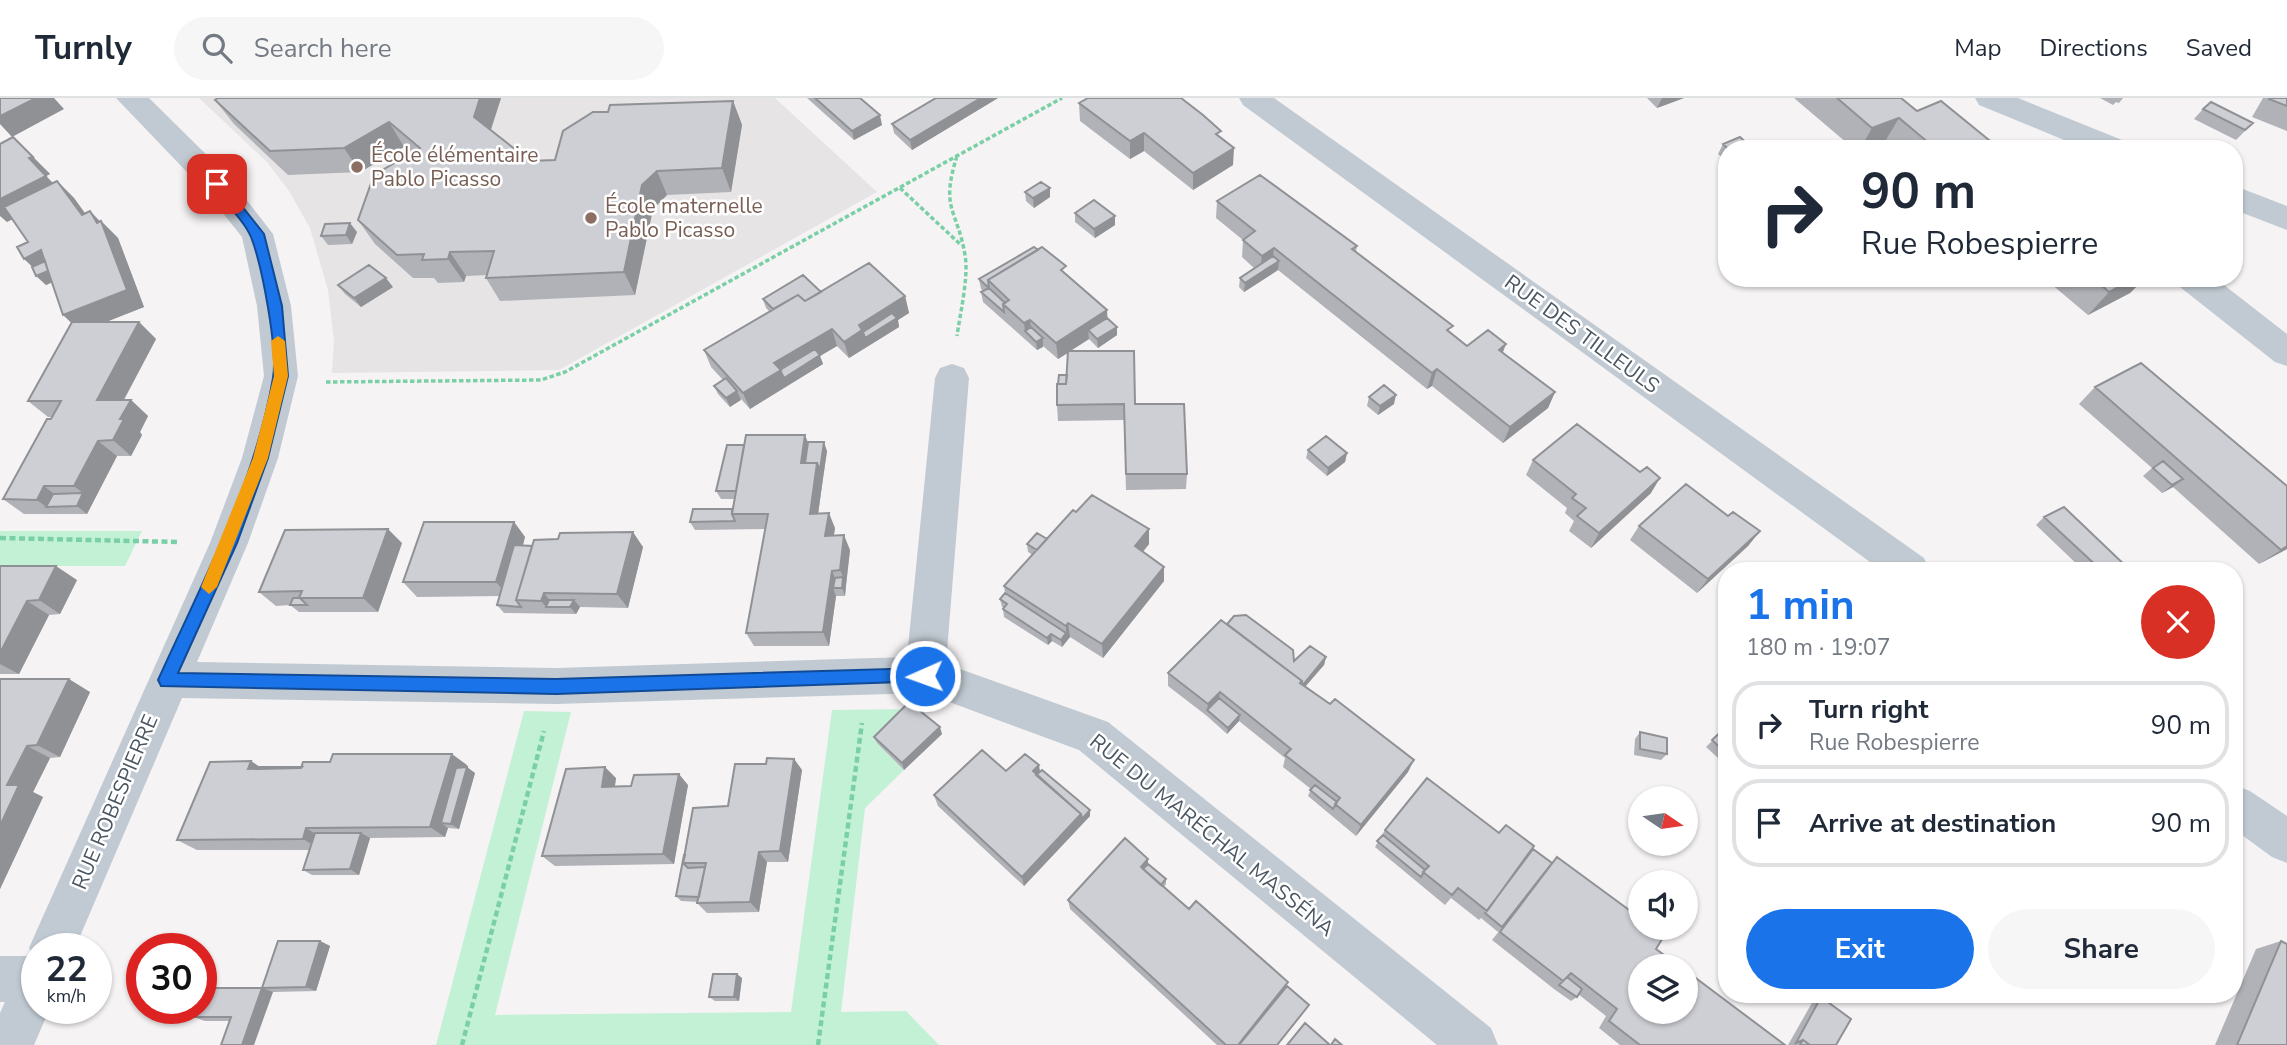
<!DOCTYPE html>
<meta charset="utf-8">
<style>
body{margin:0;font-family:"Nunito Sans",sans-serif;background:#f6f6f7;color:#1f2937;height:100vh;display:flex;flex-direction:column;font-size:26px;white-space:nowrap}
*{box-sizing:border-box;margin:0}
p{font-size:23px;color:#747a83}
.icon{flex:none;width:38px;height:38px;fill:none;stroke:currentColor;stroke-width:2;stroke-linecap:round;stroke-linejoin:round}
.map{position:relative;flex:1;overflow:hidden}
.details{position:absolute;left:1718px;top:464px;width:525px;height:441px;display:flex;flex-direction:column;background:#fff;border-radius:28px;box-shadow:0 2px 5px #0004}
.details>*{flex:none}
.guide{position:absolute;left:1718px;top:42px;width:525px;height:147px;border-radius:28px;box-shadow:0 2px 5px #0004;background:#fff;color:#1f2937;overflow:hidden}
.needle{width:46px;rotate:103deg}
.fabs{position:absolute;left:1628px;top:688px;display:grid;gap:14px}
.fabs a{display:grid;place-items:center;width:70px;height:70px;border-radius:50%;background:#fff;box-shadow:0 2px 5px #0004;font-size:35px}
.speed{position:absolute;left:21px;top:835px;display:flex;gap:14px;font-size:35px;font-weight:700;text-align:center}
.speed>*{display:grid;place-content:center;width:91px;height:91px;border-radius:50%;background:#fff;box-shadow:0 2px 5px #0004;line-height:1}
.speed small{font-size:18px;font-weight:400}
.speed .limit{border:10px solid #d22;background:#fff;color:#111}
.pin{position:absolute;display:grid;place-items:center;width:60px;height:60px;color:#fff;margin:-30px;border-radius:14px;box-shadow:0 4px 10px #0006}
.me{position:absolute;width:77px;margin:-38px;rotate:268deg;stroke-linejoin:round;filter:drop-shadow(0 0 5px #0008)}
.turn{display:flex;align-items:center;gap:24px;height:147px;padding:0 28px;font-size:32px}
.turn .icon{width:91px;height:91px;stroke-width:2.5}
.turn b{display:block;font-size:49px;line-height:60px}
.round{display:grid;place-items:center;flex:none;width:74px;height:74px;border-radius:37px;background:#f6f6f7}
.summary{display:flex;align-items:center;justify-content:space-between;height:119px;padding:0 28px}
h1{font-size:42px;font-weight:700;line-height:52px;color:#1a73e8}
.primary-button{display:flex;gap:14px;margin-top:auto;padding:14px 28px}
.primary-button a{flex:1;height:80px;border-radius:42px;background:#1a73e8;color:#fff;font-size:28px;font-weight:700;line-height:80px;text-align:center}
.primary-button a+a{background:#f6f6f7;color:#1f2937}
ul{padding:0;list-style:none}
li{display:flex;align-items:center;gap:21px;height:88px;margin:0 14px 10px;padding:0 14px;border:4px solid #e0e1e3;border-radius:28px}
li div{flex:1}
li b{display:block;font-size:26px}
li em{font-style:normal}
header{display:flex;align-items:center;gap:42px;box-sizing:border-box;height:98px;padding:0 35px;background:#fff;border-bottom:2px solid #e0e1e3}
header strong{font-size:33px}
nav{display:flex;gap:38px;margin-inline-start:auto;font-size:24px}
.search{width:490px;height:63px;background:#f6f6f7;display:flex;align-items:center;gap:18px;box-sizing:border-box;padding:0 24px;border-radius:38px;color:#747a83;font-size:26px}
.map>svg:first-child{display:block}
.education{fill:#e6e4e5}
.green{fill:#c3f1d5}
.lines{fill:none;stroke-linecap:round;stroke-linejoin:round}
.path-far1{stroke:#7ad0a6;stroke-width:3.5;stroke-dasharray:4.5 2.5;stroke-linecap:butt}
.path{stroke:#7ad0a6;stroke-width:4.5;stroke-dasharray:6 3.5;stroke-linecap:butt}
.minor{fill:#c1cad2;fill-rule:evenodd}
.wall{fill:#b0b2b7}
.shaded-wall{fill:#909195}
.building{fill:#cdcfd5;stroke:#909195;stroke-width:2}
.route{fill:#1a73e8;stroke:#114b97;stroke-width:2}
.slow{fill:#f59e0b}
.education-dot{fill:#8d6e63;stroke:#fff;stroke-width:2.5}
.labels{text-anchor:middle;stroke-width:5;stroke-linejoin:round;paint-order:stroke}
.education-label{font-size:21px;fill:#785e54;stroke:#fff;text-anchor:start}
.street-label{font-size:21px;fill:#4a5661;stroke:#fff}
</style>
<header>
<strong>Turnly</strong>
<div class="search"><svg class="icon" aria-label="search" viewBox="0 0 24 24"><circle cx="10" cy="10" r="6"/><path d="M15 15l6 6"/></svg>Search here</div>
<nav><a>Map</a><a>Directions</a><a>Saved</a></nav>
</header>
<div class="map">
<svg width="2287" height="947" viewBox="0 0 2287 947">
<rect width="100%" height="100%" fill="#f5f3f3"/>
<path class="education" d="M199,0H775L877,94L559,272L332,275L334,243L328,192L310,130L289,93L267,64Z"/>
<path class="green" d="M0,433H142L125,468H0Z
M912,611L877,645L904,672L865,710L841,914L906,913L939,947H436L524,613L571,614L495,917L791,914L832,612Z"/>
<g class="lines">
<path class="path-far1" d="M957,58C940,112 957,110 965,157C969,178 960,216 957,238
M900,90L961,147
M326,284L541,282L565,274L1062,0"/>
<path class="path" d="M0,440L179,444
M462,947L544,633
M818,947L862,625"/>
<path class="minor" d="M116,0H149L228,78L273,136L291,208L298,278L278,360L248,445L197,564L556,570L907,559L935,280L940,270L952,266L964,270L969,280L946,566L1108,624L1491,930L1498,947H1437L1079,652L925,595L556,606L182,600L75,850H37V910H50L34,947H0V915L5,904H0V858H33L29,850L36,834L210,445L242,360L264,278L257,208L242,139L206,94Z
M1239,0H1274L1924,460L1929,472H1881L1243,7Z
M1975,0H2018L2127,44L2131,51H2086L1979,7Z
M2235,88L2287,108V132L2235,112Z
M2176,180H2215L2287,236V268L2275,264L2180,189Z
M2235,687L2250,693L2287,718V765L2272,759L2235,732Z"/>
</g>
<path class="wall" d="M218,0H501L491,32L530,63L555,62L580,23L608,14L733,3L742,27L731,94L667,97L653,111L635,197L500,203L486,180L487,177L466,178L464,184L438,185L434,180H413L375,146L358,122L412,55L404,49L360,74L288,77L234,26L215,2Z
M807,0H860L882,27L854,42Z
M936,0H998L912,52L894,35L892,26Z
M1647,0H1684L1657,10Z
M1794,0H1901L1917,13L2000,51H1891L1884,45L1867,51H1854Z
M2100,0H2123L2119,5L2116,4L2113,7Z
M2263,0H2287V33L2252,19Z
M1079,5L1221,40L1233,67L1193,92L1144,53L1130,61L1080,23Z
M2203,11L2253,25L2236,42L2194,21Z
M1723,46L1753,51H1727V64L1718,56Z
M33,59L50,76L46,78L53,85L57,83L74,100L85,115L90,113L100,123H101L118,140L144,209L105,224H139L156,241L124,302H131L148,318L140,334L142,337L131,358H117L87,416H24L3,401L52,319H48L28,303L72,226L52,184L46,187L33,169L28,144L12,121L7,124Z
M1025,94L1050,99L1034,110L1026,103Z
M1217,103L1357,148L1356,154L1467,248L1503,255L1555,294L1548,310L1503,345L1432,288L1427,291L1278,172L1244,194L1239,189L1240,180L1254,170L1242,159L1243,142L1216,120Z
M1075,115L1115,118V127L1095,140L1075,124Z
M357,134L352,146L328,147L321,138Z
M1066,176L1107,220L1117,237L1098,250L1089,241L1070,253L1135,306L1187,376L1186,391L1126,392L1124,322L1058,323L1057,307L1067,277L1068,255L1058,261L1043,248L1037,252L983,204L981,194L984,193L981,191L979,181Z
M2044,180H2145L2130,195L2088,217Z
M338,187L393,189L361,209L345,196Z
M821,194L905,198L909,215L898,222L899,229L849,260L837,248L820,258L823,266L750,311L741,301L730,309L718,296L714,288L723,282L711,269L704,252L769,213L766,210L763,201Z
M2095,289L2287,388V451L2259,466L2173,389L2162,395L2143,378L2152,370L2079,306Z
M1369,299L1394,306L1378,317L1367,308Z
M808,344L827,353L818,416L835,430L834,437L850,452L845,498H836L829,548H754L746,535L765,431L695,432L690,424L732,411L734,401H721L716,393L744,347Z
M1308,352L1347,355L1345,364L1327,378L1306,360Z
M1533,362L1640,374L1651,395L1591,450L1569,433L1574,423L1565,415L1567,410L1526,377Z
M1076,414L1149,446L1143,454L1164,469V483L1103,560L1070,539L1062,549L1052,543L1048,547L1004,519L1003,511L1004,510L1002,509L1000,501L1005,495L1004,488L1033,457L1028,454L1027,446L1047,441Z
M1728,418L1760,433L1748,448L1697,495L1630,442L1639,428Z
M2044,419L2130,472H2083L2036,427Z
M514,424L525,439L523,448L643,449L628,510L580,509L576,516L504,515L497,507L500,498L417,499L403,484Z
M402,445L378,514H299L290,507L276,508L259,494Z
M0,468L77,482L60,516L49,517L19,576H0Z
M1227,526L1294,563L1326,559L1324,567L1305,588L1408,674L1356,738L1308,698L1311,691L1283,669L1285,660L1239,623L1227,636L1207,618L1168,588V575Z
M0,581L90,594L60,659L50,660L33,694L43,699L0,791Z
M1727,628V668L1706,649Z
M1640,634L1667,656L1661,662L1634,657L1635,641Z
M942,636L904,672L877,645L874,639Z
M794,661L802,672L788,764H767L759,814L707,815L697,805L698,804L681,803L676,798L685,757L766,666Z
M467,667L466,669L475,675L459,731L448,730L445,739L370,740L359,777H312L303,772L309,752H197L177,742L260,669Z
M1006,673L1040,674L1090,718L1024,788L938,708L934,697Z
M616,680L615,688L688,687L674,766L555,768L542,758Z
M1385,732L1499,735L1533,751L1656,851L1785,947H1620L1599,930L1606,918L1578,896L1577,899L1571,903L1554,891L1492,842L1500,832L1498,834L1481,820L1479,822L1451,800L1445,807L1375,749Z
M1148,766L1166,781V786L1164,789L1189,811L1287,888L1309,907L1278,947H1217L1070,811L1068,802Z
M320,843L330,848L316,893L273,894L230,923H205L193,919L262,890Z
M2281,843L2287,947H2215L2256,851Z
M742,880L739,903H715L709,899Z
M1821,899L1836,947H1788L1813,903Z"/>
<path class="shaded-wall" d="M36,0H54L64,11L12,39L0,26V18Z
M480,0H501L487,43L474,19Z
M981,0H998L912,52L910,42Z
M1662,0H1684L1657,10Z
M733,3L742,27L731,94L722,70Z
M880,17L882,27L854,42L852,33Z
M1899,20L1884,45L1867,51H1860L1872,30Z
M389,24L404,49L360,74L344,50Z
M1144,35V53L1130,61V43Z
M1234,50L1233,67L1193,92V75Z
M33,59L50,76L46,78L29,60Z
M657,73L667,97L653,111L635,197L624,174L642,87Z
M46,78L63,96L7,124L0,118V101Z
M57,83L74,100L98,134L82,117Z
M1050,90V99L1034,110L1033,100Z
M90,113L103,127L101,123L118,140L144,209L81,234L63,217L97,125Z
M1115,118V127L1095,140L1094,131Z
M350,125L357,134L352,146L346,137Z
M1274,150L1272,167L1260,175L1262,158Z
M41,152L62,180L46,187L36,178L40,176L24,161Z
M450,154L466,178L464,184L448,161Z
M1279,163L1278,172L1244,194L1245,185Z
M386,180L393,189L361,209L354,200Z
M2136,180H2145L2130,195L2088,217L2109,194Z
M905,198L909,215L898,222L899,229L849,260L844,244L859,227Z
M1107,212L1108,229L1088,232L1089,241L1058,261L1056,245Z
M1030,222L1032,238L1025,233L1024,225Z
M139,224L156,241L115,318L97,302Z
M1117,229V237L1098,250L1097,241Z
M832,231L837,248L820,258L823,266L750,311L743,295L774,265Z
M1043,240V249L1037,252L1036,244Z
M1506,246L1500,262L1499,252Z
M1437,271L1432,288L1427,291L1432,275Z
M737,293L741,302L730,309L726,300Z
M1555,294L1548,310L1503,345L1510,329Z
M1396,297L1394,306L1378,317L1380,308Z
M131,302L148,318L140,334L142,337L131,358L113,342L120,321Z
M805,337L811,352L808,372L801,365Z
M98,343L117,358L87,416L77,408L83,395L74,388Z
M824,344L827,353L823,380L820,372Z
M1347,355L1345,364L1327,378L1328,370Z
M817,365L823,380L816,431L810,416Z
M1660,380L1651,395L1591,450L1599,435Z
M2183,381L2173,389L2162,395L2172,387Z
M44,388L64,404L46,409L57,417L37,402Z
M829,415L835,430L831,452L825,438Z
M514,424L525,439L508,498L496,484Z
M388,431L402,445L378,514L363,500Z
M1149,431V446L1135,463V448Z
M1760,433L1748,448L1697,495L1708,481Z
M633,434L643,449L628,510L617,496Z
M844,437L850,452L846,486L840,472Z
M2287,448V451L2259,466L2281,452Z
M56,468L77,482L60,516L39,502Z
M1164,469V483L1103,560L1102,546Z
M832,473L838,487L833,490L836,498L829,548L823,534Z
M843,479L846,486L845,498L842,490Z
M544,495L555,509H546L541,503Z
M574,502L580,509L576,516L570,509Z
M27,503L49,517L19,576L0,566V555Z
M1068,525L1070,539L1062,549L1061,542L1066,535V528Z
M1051,536L1052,543L1048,547L1047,540Z
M1326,559L1324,567L1299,596L1300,585Z
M69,581L90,594L60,659L37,647Z
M1220,594L1218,607L1207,612L1208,606Z
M1240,617L1239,623L1227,636L1228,630Z
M940,629L942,636L904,672L902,665Z
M27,648L50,660L33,694L43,699L0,791V728L7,687Z
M452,656L467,667L449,725H441L448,730L445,739L430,729Z
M794,661L802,672L788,764L780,753Z
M1414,662L1408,674L1356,738L1361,727Z
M251,663L269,675L248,671Z
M1039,667L1041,679L1033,673Z
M467,669L475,675L459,731L451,726Z
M605,669L616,680L613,700L602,689Z
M679,676L688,687L674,766L663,756Z
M1090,712V718L1024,788L1022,779L1081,716Z
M306,730L324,741L321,752L303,741Z
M361,735L370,740L359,777L350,771Z
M759,754L767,764L759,814L750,804Z
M1148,761V771L1144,776L1141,769Z
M320,843L330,848L316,893L306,889Z
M737,876L742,880L739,903L734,899Z
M262,890L273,894L254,947H242Z"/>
<path class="building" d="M0,0H36L0,18Z
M218,0H480L474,19L530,63L555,62L563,33L593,14H608L610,7L733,3L722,70L657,73L642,87L624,174L486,180L494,153L450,154L448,161L422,162L424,156L397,157L358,122L374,77L420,50L389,24L344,50L270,53L215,2Z
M815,0H860L880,17L852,33Z
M936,0H981L910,42L892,26Z
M1088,0H1181L1203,17L1221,33L1216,36L1234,50L1193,75L1144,35L1130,43L1079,5Z
M1837,0H1901L1917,13L1941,3L2000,51H1936L1899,20L1872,30Z
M2269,0H2287V8L2269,1Z
M2211,4L2253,25L2245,32L2203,11Z
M13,39L33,59L29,60L46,78L0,101V46Z
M1740,39L1753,51H1728L1723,46Z
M1260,77L1357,148L1352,151L1453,228L1447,232L1467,248L1488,232L1506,246L1499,252L1555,294L1510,329L1437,271L1432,275L1274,150L1262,158L1243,142L1255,133L1217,103Z
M57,83L82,117L90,113L97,125L101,123L127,192L63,217L41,152L24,161L17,149L28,144L4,109Z
M1041,84L1050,90L1033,100L1025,94Z
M1094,102L1115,118L1094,131L1075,115Z
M350,125L346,137L321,138L325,126Z
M1034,149L1038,152L988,182L989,190L1005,205L1003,206L1004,214L981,194L989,190L979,181Z
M1042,149L1066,168L1061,172L1107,212L1056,245L1030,222L1024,225L1003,206L1009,202L988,182Z
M1273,158L1279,163L1245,185L1240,180Z
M45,163L48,173L36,178L32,169Z
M869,165L905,198L859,227L862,232L844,244L832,231L774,265L781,272L743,295L704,252L798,197L805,203Z
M369,167L386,180L354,200L338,187Z
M803,177L821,194L805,203L798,197L773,211L763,201Z
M2093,180H2136L2109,194Z
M892,215L897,220L865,240L863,234Z
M1107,220L1117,229L1097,241L1088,232Z
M72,224H139L97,302H131L120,321H124L113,342L98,343L74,388H44L37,402L3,401L47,321H51L61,303H28Z
M1031,229L1043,240L1036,244L1025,233Z
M815,251L820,257L784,280L780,272Z
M1068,253H1134L1135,306H1184L1187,376H1126L1124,306L1057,307V286H1066Z
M2141,265L2287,388V448L2281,452L2095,289Z
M1059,277H1067L1066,286H1058Z
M726,280L737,293L726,300L714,288Z
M1384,287L1396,297L1380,308L1369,299Z
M1577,326L1640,374L1647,369L1660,380L1599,435L1577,418L1586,410L1572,400L1576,396L1533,362Z
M746,337H805L801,365H817L810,416L829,415L825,438L844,437L840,472L832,473L823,534L746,535L768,416H732Z
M1326,338L1347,355L1328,370L1308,352Z
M808,344H824L820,372L817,365H805Z
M727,347H744L736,393H716Z
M2163,363L2183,381L2172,387L2153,370Z
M1686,386L1728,418L1733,414L1760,433L1708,481L1639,428Z
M83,395L77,408L46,409L53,396Z
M1092,397L1149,431L1135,448L1164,469L1102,546L1068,525L1066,528L1004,488L1073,412L1076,414Z
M2064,409L2130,472H2101L2044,419Z
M693,411H732V416L735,423L690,424Z
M424,424H514L496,484H403Z
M388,431L363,500H299L302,493L259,494L285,432Z
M633,434L617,496L544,495L541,503L516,502L534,442L558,441L560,435Z
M1037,435L1047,441L1037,452L1027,446Z
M514,447L532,448L516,502L521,509L497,507Z
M0,468H56L39,502L27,503L0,555Z
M843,479L842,490H833L835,480Z
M1005,495L1066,535L1061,542L1051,536L1047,540L1003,511L1007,506L1000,501Z
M293,500H300L307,507H290Z
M549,502H574L570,509H546Z
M1246,517L1293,552L1294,563L1310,548L1326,559L1303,587L1302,586V583L1227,526L1234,518Z
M1221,522L1302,583L1300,585L1330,606L1335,601L1414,662L1361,727L1335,706L1340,700L1285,657L1291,651L1220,594L1208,606L1168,575Z
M0,581H69L37,647L27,648L7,687H19L0,728Z
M1219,600L1240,617L1228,630L1207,612Z
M909,604L940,629L902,665L874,639Z
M1727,628V656L1712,642Z
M1640,634L1667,640V656L1640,651Z
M982,652L1006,673L1025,656L1039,667L1033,673L1081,716L1022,779L934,697Z
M333,656H452L430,729L306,730L303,741L177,742L210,664L251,663L248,671L301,670L303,664H330Z
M767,660L794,661L780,753L759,754L750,804L697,805L706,765H683L693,710L728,708L735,666H766Z
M260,669H302L301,670L259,671Z
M467,669L451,726L441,725L456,670Z
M605,669L602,689L631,688L634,677L679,676L663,756L542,758L566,671Z
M1042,672L1090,712L1082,721L1081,716L1036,677Z
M1427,680L1499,735L1506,727L1534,748L1487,813L1458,790L1452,797L1423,774L1429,768L1385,732Z
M1315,687L1337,704L1333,711L1310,692Z
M315,735H361L350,771L303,772Z
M1383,737L1425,772L1421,779L1377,743Z
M1125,740L1148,761L1141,769L1189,811L1196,803L1288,884L1238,947H1226L1068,802Z
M1533,751L1552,765L1502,829L1485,815Z
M684,757H685L683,765L688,770L705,769L699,799L676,798Z
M1557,759L1640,820V830H1653L1664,838L1656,851L1679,868H1640V914H1685V872L1785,947H1640L1609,923L1617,911L1571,875L1563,883L1500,834Z
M1148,766L1166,781L1161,787L1143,771Z
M278,843H320L306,889L262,890Z
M2281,843L2287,846V947H2237Z
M713,876H737L734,899H709Z
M1567,879L1582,891L1577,899L1559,887Z
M1287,888L1309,907L1277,947H1239Z
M203,890H262L242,947H221L231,919H193L196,910H201V896Z
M1821,899L1851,921L1836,947H1810L1803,942L1796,945Z
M1305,925L1330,947H1287Z
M1335,941L1342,947H1331Z
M1803,942L1810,947H1800Z"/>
<path class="route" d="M217,81L221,82L264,136L282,208L288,278L268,360L237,445L178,575L556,581L925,570L931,572V583L556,596L161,588L158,582C202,485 255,386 273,280C278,252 262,167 251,139C244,122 224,104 212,89V82Z"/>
<path class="slow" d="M278,238L285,243L288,278L268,360L217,489L209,496L201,489L253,360L274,278L271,243Z"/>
<g class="education-dot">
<circle cx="357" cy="69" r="7"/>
<circle cx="591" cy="120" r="7"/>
</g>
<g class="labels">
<g class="education-label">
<text x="371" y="64">École élémentaire<tspan x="371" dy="24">Pablo Picasso</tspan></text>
<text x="605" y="115">École maternelle<tspan x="605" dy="24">Pablo Picasso</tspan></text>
</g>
<g class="street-label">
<text transform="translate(1582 236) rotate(36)" y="7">RUE DES TILLEULS</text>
<text transform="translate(115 704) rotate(-67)" y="7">RUE ROBESPIERRE</text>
<text transform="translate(1212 737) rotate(39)" y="7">RUE DU MARÉCHAL MASSÉNA</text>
</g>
</g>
</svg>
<div class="fabs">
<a><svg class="needle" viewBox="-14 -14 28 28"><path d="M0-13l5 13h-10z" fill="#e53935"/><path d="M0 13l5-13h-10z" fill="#747a83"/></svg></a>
<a><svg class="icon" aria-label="sound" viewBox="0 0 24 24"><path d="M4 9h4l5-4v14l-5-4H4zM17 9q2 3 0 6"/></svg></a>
<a><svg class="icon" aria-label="layers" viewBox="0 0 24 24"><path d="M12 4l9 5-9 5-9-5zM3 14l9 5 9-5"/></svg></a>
</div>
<div class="speed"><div>22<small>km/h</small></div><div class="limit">30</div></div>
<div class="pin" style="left:217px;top:86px;background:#d93025"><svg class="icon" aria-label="arrive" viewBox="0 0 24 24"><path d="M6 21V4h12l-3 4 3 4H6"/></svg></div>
<svg class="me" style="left:925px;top:578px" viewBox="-20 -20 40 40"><circle r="17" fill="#1a73e8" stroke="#fff" stroke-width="3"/><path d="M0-11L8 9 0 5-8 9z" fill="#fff"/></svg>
<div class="guide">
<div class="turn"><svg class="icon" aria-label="right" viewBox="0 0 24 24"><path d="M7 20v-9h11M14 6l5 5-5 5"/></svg><div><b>90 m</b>Rue Robespierre</div></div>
</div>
<section class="details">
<div class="summary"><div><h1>1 min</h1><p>180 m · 19:07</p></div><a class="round" style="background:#d93025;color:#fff"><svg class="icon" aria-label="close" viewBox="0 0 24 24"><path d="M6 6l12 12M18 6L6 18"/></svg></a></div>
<ul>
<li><svg class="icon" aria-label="right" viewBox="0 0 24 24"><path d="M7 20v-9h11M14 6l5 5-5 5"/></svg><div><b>Turn right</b><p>Rue Robespierre</p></div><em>90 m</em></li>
<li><svg class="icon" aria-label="arrive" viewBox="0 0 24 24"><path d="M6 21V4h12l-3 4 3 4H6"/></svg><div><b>Arrive at destination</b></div><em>90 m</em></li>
</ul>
<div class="primary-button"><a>Exit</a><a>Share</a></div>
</section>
</div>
